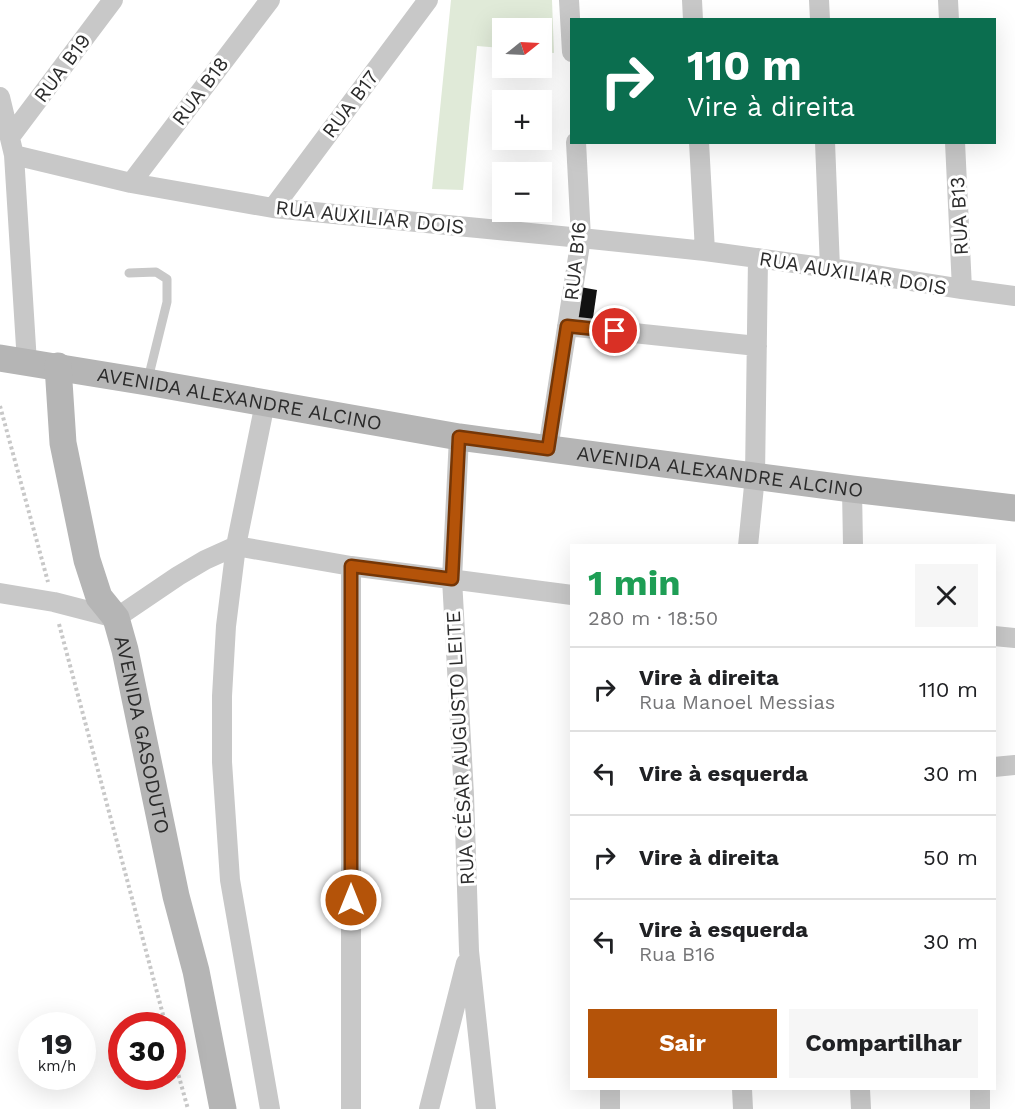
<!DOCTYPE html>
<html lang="pt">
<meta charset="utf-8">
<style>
body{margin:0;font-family:"Work Sans",sans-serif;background:#f6f6f6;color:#202124;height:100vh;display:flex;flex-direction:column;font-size:22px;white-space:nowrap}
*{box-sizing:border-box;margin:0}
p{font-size:20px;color:#757577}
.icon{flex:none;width:33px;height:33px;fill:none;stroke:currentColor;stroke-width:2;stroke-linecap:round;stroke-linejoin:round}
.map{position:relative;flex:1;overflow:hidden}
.side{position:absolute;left:570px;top:544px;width:426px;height:546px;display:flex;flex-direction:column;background:#fff;border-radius:0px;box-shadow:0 6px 24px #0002}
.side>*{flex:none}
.guide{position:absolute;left:570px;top:18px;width:426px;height:126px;border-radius:0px;box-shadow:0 6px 24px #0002;background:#0b6e4f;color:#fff;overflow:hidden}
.needle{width:39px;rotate:72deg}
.buttons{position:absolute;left:492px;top:18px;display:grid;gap:12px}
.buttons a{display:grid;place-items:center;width:60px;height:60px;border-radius:0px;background:#fff;box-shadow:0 6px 24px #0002;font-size:30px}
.speed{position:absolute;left:18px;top:1012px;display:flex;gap:12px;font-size:30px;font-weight:700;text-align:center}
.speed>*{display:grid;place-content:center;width:78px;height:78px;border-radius:50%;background:#fff;box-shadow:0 6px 24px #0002;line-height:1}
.speed small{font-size:15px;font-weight:400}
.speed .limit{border:9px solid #d22;background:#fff;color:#111}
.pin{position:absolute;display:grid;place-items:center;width:51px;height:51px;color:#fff;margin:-26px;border:3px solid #fff;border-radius:50%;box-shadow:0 2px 6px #0007}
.me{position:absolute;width:66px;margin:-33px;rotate:0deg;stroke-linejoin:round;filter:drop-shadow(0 0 4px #0008)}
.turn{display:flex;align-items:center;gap:21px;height:126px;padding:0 18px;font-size:27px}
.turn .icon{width:78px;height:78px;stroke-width:2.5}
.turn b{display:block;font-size:42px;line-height:51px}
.round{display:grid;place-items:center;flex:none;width:63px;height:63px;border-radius:0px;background:#f6f6f6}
.headline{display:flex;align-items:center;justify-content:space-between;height:102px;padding:0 18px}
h1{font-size:36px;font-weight:700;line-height:45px;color:#1e9e55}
.cta{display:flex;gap:12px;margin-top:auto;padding:12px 18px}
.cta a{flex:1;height:69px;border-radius:0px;background:#b45309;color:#fff;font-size:24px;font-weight:700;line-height:69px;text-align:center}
.cta a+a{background:#f6f6f6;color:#202124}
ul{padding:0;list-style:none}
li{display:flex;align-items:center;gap:18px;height:84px;padding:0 18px;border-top:2px solid #e0e0e0}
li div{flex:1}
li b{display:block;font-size:22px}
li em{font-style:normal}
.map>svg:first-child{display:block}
.green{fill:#e0ead8}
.building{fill:#121212}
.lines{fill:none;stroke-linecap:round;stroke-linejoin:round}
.path{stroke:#c8c8c8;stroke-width:4;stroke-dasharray:3 3;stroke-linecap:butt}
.lane{stroke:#c8c8c8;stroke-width:9}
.street{stroke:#c8c8c8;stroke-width:20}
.secondary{stroke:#b5b5b5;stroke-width:27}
.route-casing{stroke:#753606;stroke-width:15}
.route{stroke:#b45309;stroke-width:10}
.labels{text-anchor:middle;stroke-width:6;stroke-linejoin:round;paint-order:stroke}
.street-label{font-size:20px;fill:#2b2b2b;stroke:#fff}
</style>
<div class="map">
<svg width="1015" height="1109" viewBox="0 0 1015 1109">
<rect width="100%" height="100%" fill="#fff"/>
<path class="green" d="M451,0H552L554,53L542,52V28H502V48L477,46L463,190L432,189Z"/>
<path class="building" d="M580,287L597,290L592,325L574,322Z"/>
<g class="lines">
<path class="path" d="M0,406L48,582
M59,624L166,1026
M172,1052L188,1109"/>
<path class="lane" d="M129,273L156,272L167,279V302L148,379"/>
<path class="street" d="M569,0L572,52
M692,0L693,20
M819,0L820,20
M948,0L949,20
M0,97L14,155L27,363
M10,137L113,0
M699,142L705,251
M825,142L830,268
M955,142L962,289
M14,155L131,183L273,208L581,238L705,251L830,268L962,289L1015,296
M131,183L270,0
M273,208L428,0
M567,326L757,346
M265,403L236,546L226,626L222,696V762L230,880L270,1109
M459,437L452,579L464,795L469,951L486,1109
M548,449L581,238L576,142
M852,489L853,546
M748,546L755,476L758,258
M0,593L54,602L116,618L178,576L205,560L236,546L351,566L572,595
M994,636L1015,638
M994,767L1015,765
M610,1089V1109
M742,1089L743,1109
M860,1089L861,1109
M351,1109V566
M429,1109L466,963
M980,1109V1089"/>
<g class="secondary">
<path id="s1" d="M0,358L147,382L459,437L852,489L1015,508"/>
<path id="s2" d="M58,366L63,443L87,560L99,597L116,618L125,650L176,896L196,971L223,1109"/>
</g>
</g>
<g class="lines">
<g class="route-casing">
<path id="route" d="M351,900V566L452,579L459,437L548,449L567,326L615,331"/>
</g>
<use href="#route" class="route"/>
</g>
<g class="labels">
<g class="street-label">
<text transform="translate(62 68) rotate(-53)" y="7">RUA B19</text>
<text transform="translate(200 91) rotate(-53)" y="7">RUA B18</text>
<text transform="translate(350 104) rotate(-53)" y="7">RUA B17</text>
<text transform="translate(959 216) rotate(-93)" y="7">RUA B13</text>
<text transform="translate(370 217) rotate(6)" y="7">RUA AUXILIAR DOIS</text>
<text transform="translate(575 261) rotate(-84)" y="7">RUA B16</text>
<text transform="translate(853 273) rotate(9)" y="7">RUA AUXILIAR DOIS</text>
<text dy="7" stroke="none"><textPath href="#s1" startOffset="243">AVENIDA ALEXANDRE ALCINO</textPath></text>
<text dy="7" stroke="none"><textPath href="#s1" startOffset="729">AVENIDA ALEXANDRE ALCINO</textPath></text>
<text dy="7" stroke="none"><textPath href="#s2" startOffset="382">AVENIDA GASODUTO</textPath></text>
<text transform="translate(460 748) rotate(-93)" y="7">RUA CÉSAR AUGUSTO LEITE</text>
</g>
</g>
</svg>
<div class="buttons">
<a><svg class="needle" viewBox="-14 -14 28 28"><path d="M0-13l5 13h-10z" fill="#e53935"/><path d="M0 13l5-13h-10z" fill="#757577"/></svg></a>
<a>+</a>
<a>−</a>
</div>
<div class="speed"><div>19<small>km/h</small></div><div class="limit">30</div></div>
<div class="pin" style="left:615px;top:331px;background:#d93025"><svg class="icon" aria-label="arrive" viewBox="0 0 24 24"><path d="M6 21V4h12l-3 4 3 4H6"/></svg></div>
<svg class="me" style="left:351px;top:900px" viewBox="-20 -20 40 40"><circle r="17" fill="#b45309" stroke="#fff" stroke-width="3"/><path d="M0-11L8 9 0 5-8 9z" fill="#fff"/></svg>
<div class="guide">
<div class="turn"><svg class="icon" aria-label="right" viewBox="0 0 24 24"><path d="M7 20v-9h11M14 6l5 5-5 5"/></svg><div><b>110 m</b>Vire à direita</div></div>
</div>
<section class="side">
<div class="headline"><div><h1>1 min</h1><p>280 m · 18:50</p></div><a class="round"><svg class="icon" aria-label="close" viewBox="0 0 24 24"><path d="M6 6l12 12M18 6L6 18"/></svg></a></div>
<ul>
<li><svg class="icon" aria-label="right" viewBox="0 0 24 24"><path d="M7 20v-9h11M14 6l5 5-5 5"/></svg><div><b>Vire à direita</b><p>Rua Manoel Messias</p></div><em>110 m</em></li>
<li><svg class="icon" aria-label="left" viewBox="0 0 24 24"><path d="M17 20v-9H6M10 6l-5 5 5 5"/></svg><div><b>Vire à esquerda</b></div><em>30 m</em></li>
<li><svg class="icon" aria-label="right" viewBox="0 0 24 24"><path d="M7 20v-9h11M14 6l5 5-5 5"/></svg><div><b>Vire à direita</b></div><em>50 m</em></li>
<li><svg class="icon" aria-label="left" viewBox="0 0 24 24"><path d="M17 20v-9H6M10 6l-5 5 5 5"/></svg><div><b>Vire à esquerda</b><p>Rua B16</p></div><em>30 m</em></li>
</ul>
<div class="cta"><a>Sair</a><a>Compartilhar</a></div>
</section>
</div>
